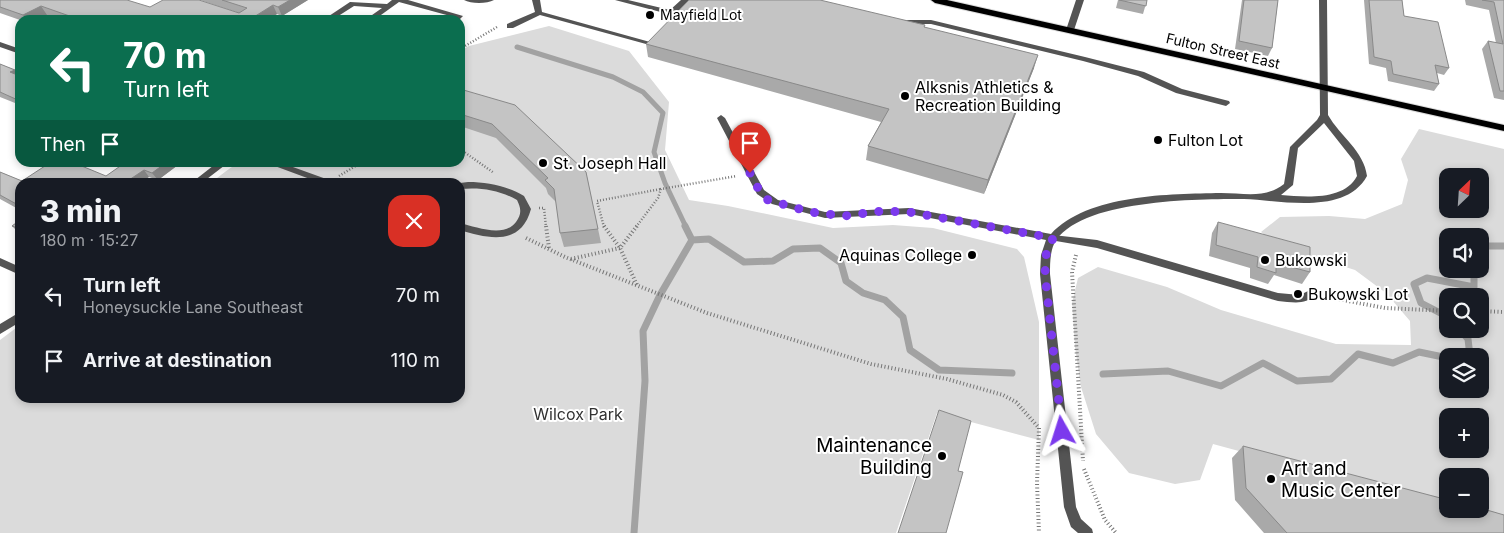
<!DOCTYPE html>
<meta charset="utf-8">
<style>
body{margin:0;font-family:Inter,sans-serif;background:#20242c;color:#f1f3f6;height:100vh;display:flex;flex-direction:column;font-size:19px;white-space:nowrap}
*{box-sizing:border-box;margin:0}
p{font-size:16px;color:#9ea1a6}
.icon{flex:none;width:28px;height:28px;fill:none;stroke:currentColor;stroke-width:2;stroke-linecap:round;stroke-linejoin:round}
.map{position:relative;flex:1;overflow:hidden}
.side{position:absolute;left:15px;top:178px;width:450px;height:225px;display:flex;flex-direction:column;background:#171b24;border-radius:15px;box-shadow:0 2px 8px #0003}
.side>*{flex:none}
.banner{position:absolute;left:15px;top:15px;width:450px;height:152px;border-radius:15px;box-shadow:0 2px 8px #0003;background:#0b6e4f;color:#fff;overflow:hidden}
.needle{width:32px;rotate:25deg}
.tools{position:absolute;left:1439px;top:168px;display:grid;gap:10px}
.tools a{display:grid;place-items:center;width:50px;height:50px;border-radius:10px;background:#171b24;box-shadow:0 2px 8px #0003;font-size:25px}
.pin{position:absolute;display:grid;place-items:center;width:42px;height:42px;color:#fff;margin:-51px -21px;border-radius:50% 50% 50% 0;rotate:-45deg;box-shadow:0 0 5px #0007}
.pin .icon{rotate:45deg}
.me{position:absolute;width:55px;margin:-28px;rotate:354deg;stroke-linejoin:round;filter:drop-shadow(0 0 4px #0008)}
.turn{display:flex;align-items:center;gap:18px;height:105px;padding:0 25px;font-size:22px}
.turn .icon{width:65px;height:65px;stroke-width:2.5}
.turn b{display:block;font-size:35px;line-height:42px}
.then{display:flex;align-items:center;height:48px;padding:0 25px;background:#0003;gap:10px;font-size:19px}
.round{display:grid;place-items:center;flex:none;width:52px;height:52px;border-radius:15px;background:#20242c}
.head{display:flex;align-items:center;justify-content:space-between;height:85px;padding:0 25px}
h1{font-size:30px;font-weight:800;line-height:38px}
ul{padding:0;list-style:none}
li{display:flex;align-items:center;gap:15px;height:65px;padding:0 25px}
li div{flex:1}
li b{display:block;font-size:19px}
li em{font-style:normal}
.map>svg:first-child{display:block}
.green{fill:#dbdbdb;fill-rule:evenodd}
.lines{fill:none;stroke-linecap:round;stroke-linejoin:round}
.stream-far1{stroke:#a2a2a2;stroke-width:5}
.stream{stroke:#a2a2a2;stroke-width:7}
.primary-casing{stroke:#dbdbdb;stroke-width:2}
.path-far1{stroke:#767676;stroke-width:2.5;stroke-dasharray:1 2;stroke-linecap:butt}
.path{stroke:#767676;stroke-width:4;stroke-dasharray:1 2.5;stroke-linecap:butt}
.service{fill:#545454;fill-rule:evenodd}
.minor{fill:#545454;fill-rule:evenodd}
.primary{fill:#000;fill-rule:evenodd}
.wall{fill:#a9a9a9}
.shaded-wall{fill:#898989}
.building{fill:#c4c4c4;stroke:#898989}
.route{stroke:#7c3aed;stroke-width:9;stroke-dasharray:0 16.2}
.poi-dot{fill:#000;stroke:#fff;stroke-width:2}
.labels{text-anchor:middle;stroke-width:4;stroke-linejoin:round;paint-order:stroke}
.far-poi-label{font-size:14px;fill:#000;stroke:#fff;text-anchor:start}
.far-street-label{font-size:14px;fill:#000;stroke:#fff}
.poi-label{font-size:16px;fill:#000;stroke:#fff;text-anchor:start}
.park-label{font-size:16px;fill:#323232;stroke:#fff}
.near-poi-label{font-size:19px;fill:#000;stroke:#fff;text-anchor:end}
</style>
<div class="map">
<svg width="1504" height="533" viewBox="0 0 1504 533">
<rect width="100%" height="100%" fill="#fff"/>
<path class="green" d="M549,26L629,51L669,102L665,150L689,200L728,206L833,228L893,225L933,228L1017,249L1024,257L1039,322V440L937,413L896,533H0V340L20,325V398H460V182H212C234,166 239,156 267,167L270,162H460V51L469,46Z
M1419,129L1504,149V522L1480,509V476H1448L1447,507L1213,444L1200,480L1175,484L1129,473L1096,434L1081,387L1075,347L1072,303L1078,278L1098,267L1167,287L1221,310L1336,344L1411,345L1410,321L1386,293L1355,270L1279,246L1261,232L1280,217L1329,216L1365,219L1402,204L1408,180L1401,159ZM1448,176H1480V209H1448ZM1448,236H1480V269H1448ZM1448,296H1480V329H1448ZM1448,356H1480V389H1448ZM1448,416H1480V449H1448Z"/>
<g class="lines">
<path class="stream-far1" d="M517,47L613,77L643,92L663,113L654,152L665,183L686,227"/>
<path class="stream" d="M685,226L692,240L709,239L744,262L773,261L793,249L820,248L841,263L846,281L863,293L885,300L903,317L910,350L939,370L1012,373
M1480,246H1504
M1448,317L1421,303L1414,284L1427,278L1474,287V273L1471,269
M1459,329L1468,339L1470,356
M1103,374L1168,371L1221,386L1263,363L1297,381L1331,379L1358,354L1393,363L1419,352L1448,358
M634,533L645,381L643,331L660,295L692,240"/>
<g class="primary-casing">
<path id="primary" d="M931,0H947L1504,125V131L935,3Z"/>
</g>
<path class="path-far1" d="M460,49L497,27
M460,149L494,173
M339,176L362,162
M539,208H544L546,227
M604,227L597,201L661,189
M636,227L658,198L661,189L737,176"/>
<path class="path" d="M546,226L549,248
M604,226L620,248L637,285
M526,238L565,257L707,313L871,364L947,379L1003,395L1016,402L1039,428L1037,483L1039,533
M1076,255L1072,272L1083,461
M571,259L620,248L637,226
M1322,296L1385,308L1448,311
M1480,311L1504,312
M1084,469L1105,520L1116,533"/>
<path class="service" d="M392,0H408L463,16L459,20H451L454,17L399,2L374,20H365L382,8L354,6L332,20H323L350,2L387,4Z
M464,0H494C487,4 471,4 464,0Z
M532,0H540L542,12L650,42L646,44L540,15L513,28H507V24L535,12Z
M615,0H628L670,10L681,0H689L675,15H672Z
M899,20H931L1085,57L1144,72L1182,89L1229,101L1230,103L1226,106L1176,93L1138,76L1083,61L931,24H902L898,22Z
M264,162H279L329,180L331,182H318Z
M468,182C488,182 507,186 524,196L531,209C521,246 489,239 460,230V223C476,227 504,238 516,222C522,214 521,208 517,200C499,190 481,187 460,189V183Z
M1053,235L1097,240L1278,293L1300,295L1310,290L1314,291L1315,294C1306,306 1292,302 1278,301L1097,248L1050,240L1048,238L1050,236Z"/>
<path class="minor" d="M1076,0H1084L1074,30L1070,32L1066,30Z
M1319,0H1327L1328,115C1340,136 1364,151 1367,176C1345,216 1280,200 1244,199C1199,199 1077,199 1054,244C1050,253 1050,264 1050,274L1076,507L1081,519L1092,529L1093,533H1078L1071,527L1064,507L1040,274L1041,255L1046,240L909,214L825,218L772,204L757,194L717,118L721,115L725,118L764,190L778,200L825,212L909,208L1051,234C1088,194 1170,194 1221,193C1244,193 1265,199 1284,184L1290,147L1317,120L1320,115ZM1324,123L1354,161L1357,176C1344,201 1305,197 1281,195L1293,185L1298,148Z
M0,42L20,49V54L0,47Z
M218,162H229L203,182H194L195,180Z
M0,258L20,267V275L0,266Z
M20,312V322L0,334V324Z"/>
<use href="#primary" class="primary"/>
</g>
<path class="wall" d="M0,0L236,12L200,0H308L282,16L277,14L267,20H62L47,15L37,20H20L0,13Z
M1118,0H1147L1143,14L1116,8Z
M1242,0H1278L1272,48L1268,56L1235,49Z
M1364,0H1402L1404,16L1449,68L1444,75L1437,73L1439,84L1434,91L1388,81L1386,68L1369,64Z
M1465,0H1504V100L1494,98L1482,49L1488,41L1496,43L1489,10L1466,5Z
M925,28L1034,68L984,194L866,160L868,146L881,122L648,57L646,44Z
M0,64L15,70L20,76V105L0,97Z
M460,89L586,172L601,243L564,247L560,233L556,202L548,194L546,188L496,138L460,126Z
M182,162L158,180L149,177L20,182V210L0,199V172L22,181L106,176Z
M20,220V234L12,226Z
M1218,222L1310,272L1302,284L1274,275L1268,284L1250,278V268L1209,256L1212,233Z
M1243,446L1504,533H1264L1235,500L1232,458Z"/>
<path class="shaded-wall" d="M290,0H308L282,16L278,7Z
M273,5L277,14L267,20H249Z
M41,6L47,15L37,20H27L23,15Z
M1038,55L1034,68L984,194L988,180Z
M15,70L20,77L10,72Z
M167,162H182L158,180L152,173Z
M144,170L149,177L142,182H126Z"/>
<path class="building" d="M0,0H127L150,7L163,0H199L239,13L247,8L222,0H290L278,7L273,5L249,20H81L41,6L23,15L0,7Z
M689,0H820L925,25L924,27L1038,55L988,180L868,146L889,109L646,44Z
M1119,0H1147L1146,6Z
M1244,0H1278L1272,48L1239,41Z
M1369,0H1402L1404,16L1438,22L1449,68L1435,65L1439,84L1393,74L1391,61L1374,57Z
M1482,0H1504V91H1500L1488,41L1503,44L1494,2Z
M0,64L15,70L10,72L20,76V101L0,92Z
M460,89L515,105L586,172L598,229L560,233L554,189L545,180L548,178L492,124L460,114Z
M51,162H72L106,176L126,162H167L152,173L144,170L126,182H20V206L0,195V172L22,181Z
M20,220V229L12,226Z
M1218,222L1310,247V272L1276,263V273L1257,267L1258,257L1216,245Z
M939,410L971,421L958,471L963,472L946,533H898Z
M1243,446L1448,500V509L1480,508L1504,515V533H1287L1246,488Z"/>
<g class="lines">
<path class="route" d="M750,173L760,192L768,200L810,212L844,216L882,211L909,212L1053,238L1046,255L1045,274L1062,431"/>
</g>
<g class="poi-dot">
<circle cx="650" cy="15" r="5"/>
<circle cx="905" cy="96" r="5"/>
<circle cx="1158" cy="140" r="5"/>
<circle cx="543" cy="163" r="5"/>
<circle cx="972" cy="255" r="5"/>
<circle cx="1265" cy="260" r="5"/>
<circle cx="1298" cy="294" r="5"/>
<circle cx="942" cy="456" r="5"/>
<circle cx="1271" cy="479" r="5"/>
</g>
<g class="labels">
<g class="far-poi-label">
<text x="660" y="20">Mayfield Lot</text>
</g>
<g class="far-street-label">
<text transform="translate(1223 51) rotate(13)" y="5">Fulton Street East</text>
</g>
<g class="poi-label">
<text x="915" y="93">Alksnis Athletics &amp;<tspan x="915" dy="18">Recreation Building</tspan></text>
<text x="1168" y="146">Fulton Lot</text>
<text x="553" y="169">St. Joseph Hall</text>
<text x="962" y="261" text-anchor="end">Aquinas College</text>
<text x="1275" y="266">Bukowski</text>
<text x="1308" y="300">Bukowski Lot</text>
</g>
<g class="park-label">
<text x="578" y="420">Wilcox Park</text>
</g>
<g class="near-poi-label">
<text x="932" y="452">Maintenance<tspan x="932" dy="22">Building</tspan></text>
<text x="1281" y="475" text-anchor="start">Art and<tspan x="1281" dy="22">Music Center</tspan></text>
</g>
</g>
</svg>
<div class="tools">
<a><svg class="needle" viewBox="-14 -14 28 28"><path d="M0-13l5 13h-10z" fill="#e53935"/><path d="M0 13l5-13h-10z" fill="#9ea1a6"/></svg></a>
<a><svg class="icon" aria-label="sound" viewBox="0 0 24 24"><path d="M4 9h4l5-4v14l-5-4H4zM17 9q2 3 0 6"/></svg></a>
<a><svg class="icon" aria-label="search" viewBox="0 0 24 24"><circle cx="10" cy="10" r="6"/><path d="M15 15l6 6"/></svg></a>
<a><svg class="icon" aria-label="layers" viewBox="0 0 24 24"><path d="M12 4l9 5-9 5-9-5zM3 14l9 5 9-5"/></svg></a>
<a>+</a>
<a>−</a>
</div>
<div class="pin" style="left:750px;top:173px;background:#d93025"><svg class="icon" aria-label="arrive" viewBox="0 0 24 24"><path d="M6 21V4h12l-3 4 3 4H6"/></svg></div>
<svg class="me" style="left:1062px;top:431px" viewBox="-20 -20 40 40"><path d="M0-17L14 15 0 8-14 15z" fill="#7c3aed" stroke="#fff" stroke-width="4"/></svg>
<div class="banner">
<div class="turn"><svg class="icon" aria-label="left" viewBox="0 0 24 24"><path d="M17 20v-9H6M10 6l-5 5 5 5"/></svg><div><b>70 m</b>Turn left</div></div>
<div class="then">Then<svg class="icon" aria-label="arrive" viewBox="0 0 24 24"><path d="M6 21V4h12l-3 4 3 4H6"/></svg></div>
</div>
<section class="side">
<div class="head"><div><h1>3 min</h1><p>180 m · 15:27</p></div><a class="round" style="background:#d93025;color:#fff"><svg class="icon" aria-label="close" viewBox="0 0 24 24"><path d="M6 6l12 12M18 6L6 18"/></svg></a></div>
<ul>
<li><svg class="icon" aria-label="left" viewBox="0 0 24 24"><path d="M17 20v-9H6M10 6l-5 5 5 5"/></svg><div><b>Turn left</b><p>Honeysuckle Lane Southeast</p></div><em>70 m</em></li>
<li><svg class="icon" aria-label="arrive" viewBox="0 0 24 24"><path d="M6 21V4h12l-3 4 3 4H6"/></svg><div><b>Arrive at destination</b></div><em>110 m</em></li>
</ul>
</section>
</div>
